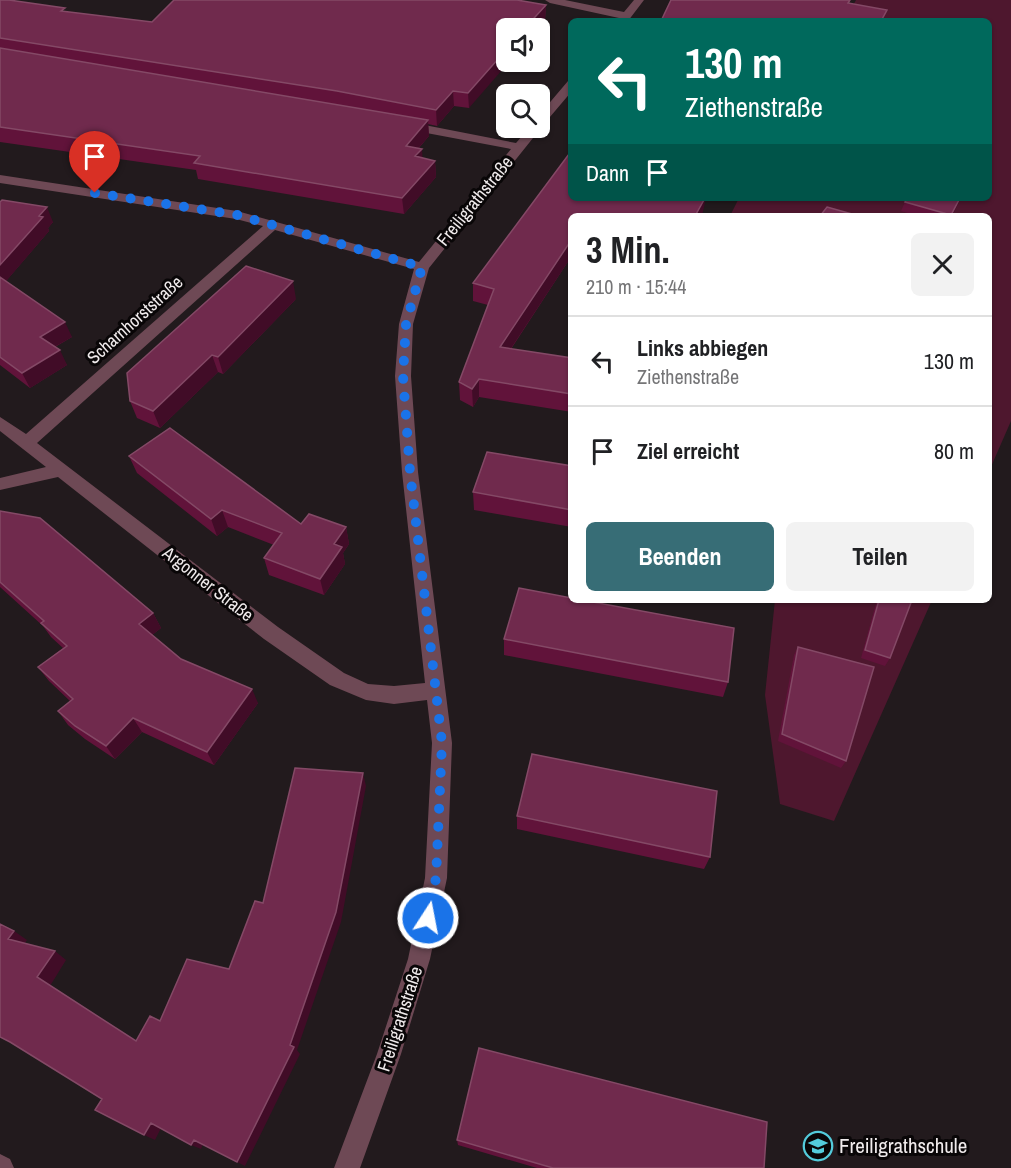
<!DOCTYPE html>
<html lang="de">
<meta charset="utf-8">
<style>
body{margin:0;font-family:"Archivo Narrow",sans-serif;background:#f2f2f2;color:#202124;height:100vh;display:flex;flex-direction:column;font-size:22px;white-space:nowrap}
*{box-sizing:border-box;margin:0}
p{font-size:20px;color:#757577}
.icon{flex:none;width:33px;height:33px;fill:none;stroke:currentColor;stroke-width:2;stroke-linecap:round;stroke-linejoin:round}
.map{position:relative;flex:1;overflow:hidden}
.side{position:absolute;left:568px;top:213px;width:424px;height:390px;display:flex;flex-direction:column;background:#fff;border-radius:9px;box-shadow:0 2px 4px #0004}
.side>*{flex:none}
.guide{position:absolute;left:568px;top:18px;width:424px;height:183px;border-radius:9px;box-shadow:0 2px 4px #0004;background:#00695c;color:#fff;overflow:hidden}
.tools{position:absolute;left:496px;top:18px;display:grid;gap:12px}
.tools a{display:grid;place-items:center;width:54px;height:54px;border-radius:9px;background:#fff;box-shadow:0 2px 4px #0004;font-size:30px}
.pin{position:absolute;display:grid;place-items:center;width:51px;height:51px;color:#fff;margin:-62px -26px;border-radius:50% 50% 50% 0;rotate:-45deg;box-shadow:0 0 6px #0007}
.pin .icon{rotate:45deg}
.me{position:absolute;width:66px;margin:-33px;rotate:11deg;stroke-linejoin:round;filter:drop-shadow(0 0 4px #0008)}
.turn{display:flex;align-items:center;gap:21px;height:126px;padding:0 18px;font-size:27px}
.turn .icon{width:78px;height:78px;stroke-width:2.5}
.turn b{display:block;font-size:42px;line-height:51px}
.then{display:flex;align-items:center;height:57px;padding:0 18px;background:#0003;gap:12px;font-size:22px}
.round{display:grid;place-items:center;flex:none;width:63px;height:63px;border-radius:9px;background:#f2f2f2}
.headline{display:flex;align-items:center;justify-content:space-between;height:102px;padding:0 18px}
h1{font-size:36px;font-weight:700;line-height:45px}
.button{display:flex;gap:12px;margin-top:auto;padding:12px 18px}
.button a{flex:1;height:69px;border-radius:9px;background:#376d76;color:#fff;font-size:24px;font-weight:700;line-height:69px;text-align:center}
.button a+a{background:#f2f2f2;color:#202124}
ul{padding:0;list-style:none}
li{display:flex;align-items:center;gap:18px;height:90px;padding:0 18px;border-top:2px solid #e0e0e0}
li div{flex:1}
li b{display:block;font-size:22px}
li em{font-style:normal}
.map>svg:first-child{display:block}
.green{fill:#4e172e}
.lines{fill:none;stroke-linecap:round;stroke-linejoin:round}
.street{fill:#6e4955;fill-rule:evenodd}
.wall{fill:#61133a}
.shaded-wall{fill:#410c27}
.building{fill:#702a4d;stroke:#844966;stroke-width:1.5}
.route{stroke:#1a73e8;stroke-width:10;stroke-dasharray:0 18}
.labels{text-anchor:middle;stroke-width:6;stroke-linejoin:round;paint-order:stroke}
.street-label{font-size:18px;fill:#f0ebec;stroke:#090607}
.near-poi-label{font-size:21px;fill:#f0ebec;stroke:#090607;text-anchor:start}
</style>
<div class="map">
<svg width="1011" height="1168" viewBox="0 0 1011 1168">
<rect width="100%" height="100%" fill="#221a1d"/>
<path class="green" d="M856,0H1011V421L990,469V216H730L739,198H990V21H845Z
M775,600H932L834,821L780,804L765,695Z"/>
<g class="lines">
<path class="street" d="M545,0H565L624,12L634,0H644L628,21H617L619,18L550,3Z
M572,80V91L544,124L540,125V114L568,81Z
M404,121L516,143L529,128H541L429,268L413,324L411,376L418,472L452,743L447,878L430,959L401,1054L360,1168H334L377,1054L408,959L425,878L432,743L427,700L394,704L366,700L330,685L264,639L58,477L0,490V478L46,467L0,431V417L26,434L263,226L236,219L0,183V175L237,211L419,262L511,149L400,128V122ZM275,230L414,269L399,324L395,376L402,472L425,683L394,686L368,684L344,673L278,627L37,443Z
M0,1154L10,1159L14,1168H0Z"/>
</g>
<path class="wall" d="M0,0L67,12L152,22L546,5L545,20L538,28H507L469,108L454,106L437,126L428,124L429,136L418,149H422V158L435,161L436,177L404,214L198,179L196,170L0,142Z
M572,150L703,214L572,216V258L571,257L511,349L572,358V412L479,397L473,407L460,400L459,382L488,305L473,301V283Z
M961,198L952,216H917L901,211L905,202Z
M0,202L53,222L48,228L49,231L6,281L72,337L55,347L67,365L30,388L0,365Z
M296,299L223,374L218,372L160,428L137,418L130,401Z
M129,456L301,524L346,527L349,544L343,553L345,564L324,595L269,575L264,558L274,545L228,527L217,536L137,473Z
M572,466V527L474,510L473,492Z
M0,511L153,613L161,628L152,635L181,659L258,703L214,765L142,732L115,759L85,739L68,725L58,711L70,701L49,681L38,667L63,648L51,637L43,626L0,587Z
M877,600H912L890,658L885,666L861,658Z
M504,639L728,682L723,697L504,655Z
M798,647L846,761L841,768L778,741L794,655Z
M517,816L710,857L704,869L517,829Z
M457,1140L764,1168H537L458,1145Z"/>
<path class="shaded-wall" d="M546,5L545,20L538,28H525Z
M507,49V62H509L469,108L468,93Z
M453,91L454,106L437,126L436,110Z
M428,120L429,136L407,161L406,146Z
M422,149L423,165L415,156Z
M435,161L436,177L404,214L402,198Z
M705,198H706L702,216H695Z
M960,198H961L952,216H951Z
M47,207L53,222L48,228L49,231L1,287L0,284V265Z
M572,239L571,257L500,365V347Z
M293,281L296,299L223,374L218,357Z
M65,322L72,337L47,351L40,337Z
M60,350L67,365L30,388L22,373Z
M212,355L218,372L160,428L153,411Z
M479,379V397L473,407L472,389Z
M222,510L228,527L217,536L211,519Z
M346,527L349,544L343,553L345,564L324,595L320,579L334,544Z
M153,613L161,628L147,639L139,624Z
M252,689L258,703L214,765L207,752Z
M133,718L142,732L115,759L106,746Z
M363,773L366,786L341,922L297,1050L300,1054L245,1166L237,1162Z
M14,931L27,940L21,949L8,939Z
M55,951L66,960L50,986L37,977Z
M151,1123L161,1128L155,1140L144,1135Z
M194,1140L203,1144L201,1149L191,1145Z"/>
<path class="building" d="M0,0H9L65,8L61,11L152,22L174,0H517L546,5L525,28H507V49L468,93L453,91L436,110L337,91L0,38Z
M671,0H850L848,3L887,10L881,21H661Z
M0,48L428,120L406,146L422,149L415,156L435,161L402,198L194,163L200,156L0,127Z
M572,150V198H705L695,216H572V239L500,347L572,358V394L479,379L472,389L459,382L494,289L473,283Z
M907,198H960L951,215L905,202Z
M2,200L47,207L39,216L43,217L0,265V202Z
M827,207L859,216H820Z
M246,266L293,281L218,357L212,355L153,411L130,401L127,373Z
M0,277L65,322L40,337L60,350L22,373L0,357Z
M170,428L301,524L309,514L346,527L334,544L342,547L320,579L264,558L282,533L222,510L211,519L129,456Z
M487,452L572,466V510L473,492Z
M0,511L40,518L153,613L139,624L181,659L252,689L207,752L133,718L106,746L75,726L58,711L73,699L38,667L67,646L41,623L44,621L0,582Z
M519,588L572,598V600H582L734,628L728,682L504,639Z
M879,600H912L890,658L865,650Z
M798,647L874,667L846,761L782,734Z
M532,754L717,791L710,857L517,816Z
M295,768L363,773L336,912L290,1045L294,1047L237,1162L194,1140L191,1145L151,1123L144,1135L95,1110L102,1099L10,1042L0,1037V924L14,931L8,939L55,951L37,977L136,1041L150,1016L160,1021L187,959L229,969L255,901L263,903Z
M479,1048L767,1122L764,1168H553L457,1140Z"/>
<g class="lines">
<path class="route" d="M95,193L237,215L422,267L406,324L403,376L410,472L442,743L436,878L428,918"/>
</g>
<defs>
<g id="school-ring" transform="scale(1.5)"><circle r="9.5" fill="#090607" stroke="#53cbdb" stroke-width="1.5"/><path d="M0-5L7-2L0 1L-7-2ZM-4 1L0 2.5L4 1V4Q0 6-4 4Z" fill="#53cbdb"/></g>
</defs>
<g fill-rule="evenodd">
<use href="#school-ring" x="818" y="1146"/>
</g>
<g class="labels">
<g class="street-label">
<text transform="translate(475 201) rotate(-51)" y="6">Freiligrathstraße</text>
<text transform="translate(135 320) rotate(-42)" y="6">Scharnhorststraße</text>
<text transform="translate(208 584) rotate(38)" y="6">Argonner Straße</text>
<text transform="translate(400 1019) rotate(-72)" y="6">Freiligrathstraße</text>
</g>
<g class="near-poi-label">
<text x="839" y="1153">Freiligrathschule</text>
</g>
</g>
</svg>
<div class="tools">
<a><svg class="icon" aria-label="sound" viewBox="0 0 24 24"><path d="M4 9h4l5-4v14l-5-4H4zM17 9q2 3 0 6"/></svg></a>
<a><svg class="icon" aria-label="search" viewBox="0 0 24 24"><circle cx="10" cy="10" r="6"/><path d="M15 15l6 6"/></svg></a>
</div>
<div class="pin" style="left:95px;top:193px;background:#d93025"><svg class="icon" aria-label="arrive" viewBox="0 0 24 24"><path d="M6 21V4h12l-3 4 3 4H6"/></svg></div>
<svg class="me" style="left:428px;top:918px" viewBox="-20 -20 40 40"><circle r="17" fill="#1a73e8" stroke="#fff" stroke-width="3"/><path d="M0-11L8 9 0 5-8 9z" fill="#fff"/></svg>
<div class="guide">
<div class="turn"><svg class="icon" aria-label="left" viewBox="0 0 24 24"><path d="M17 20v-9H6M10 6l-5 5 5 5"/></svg><div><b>130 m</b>Ziethenstraße</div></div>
<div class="then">Dann<svg class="icon" aria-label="arrive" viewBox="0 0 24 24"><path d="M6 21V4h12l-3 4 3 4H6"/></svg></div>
</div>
<section class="side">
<div class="headline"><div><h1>3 Min.</h1><p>210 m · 15:44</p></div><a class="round"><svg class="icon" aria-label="close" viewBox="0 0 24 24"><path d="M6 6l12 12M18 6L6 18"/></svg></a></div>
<ul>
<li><svg class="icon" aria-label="left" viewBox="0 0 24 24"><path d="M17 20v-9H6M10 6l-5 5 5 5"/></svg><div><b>Links abbiegen</b><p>Ziethenstraße</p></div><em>130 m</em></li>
<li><svg class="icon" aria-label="arrive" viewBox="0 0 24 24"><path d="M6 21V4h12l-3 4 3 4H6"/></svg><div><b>Ziel erreicht</b></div><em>80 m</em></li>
</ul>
<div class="button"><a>Beenden</a><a>Teilen</a></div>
</section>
</div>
